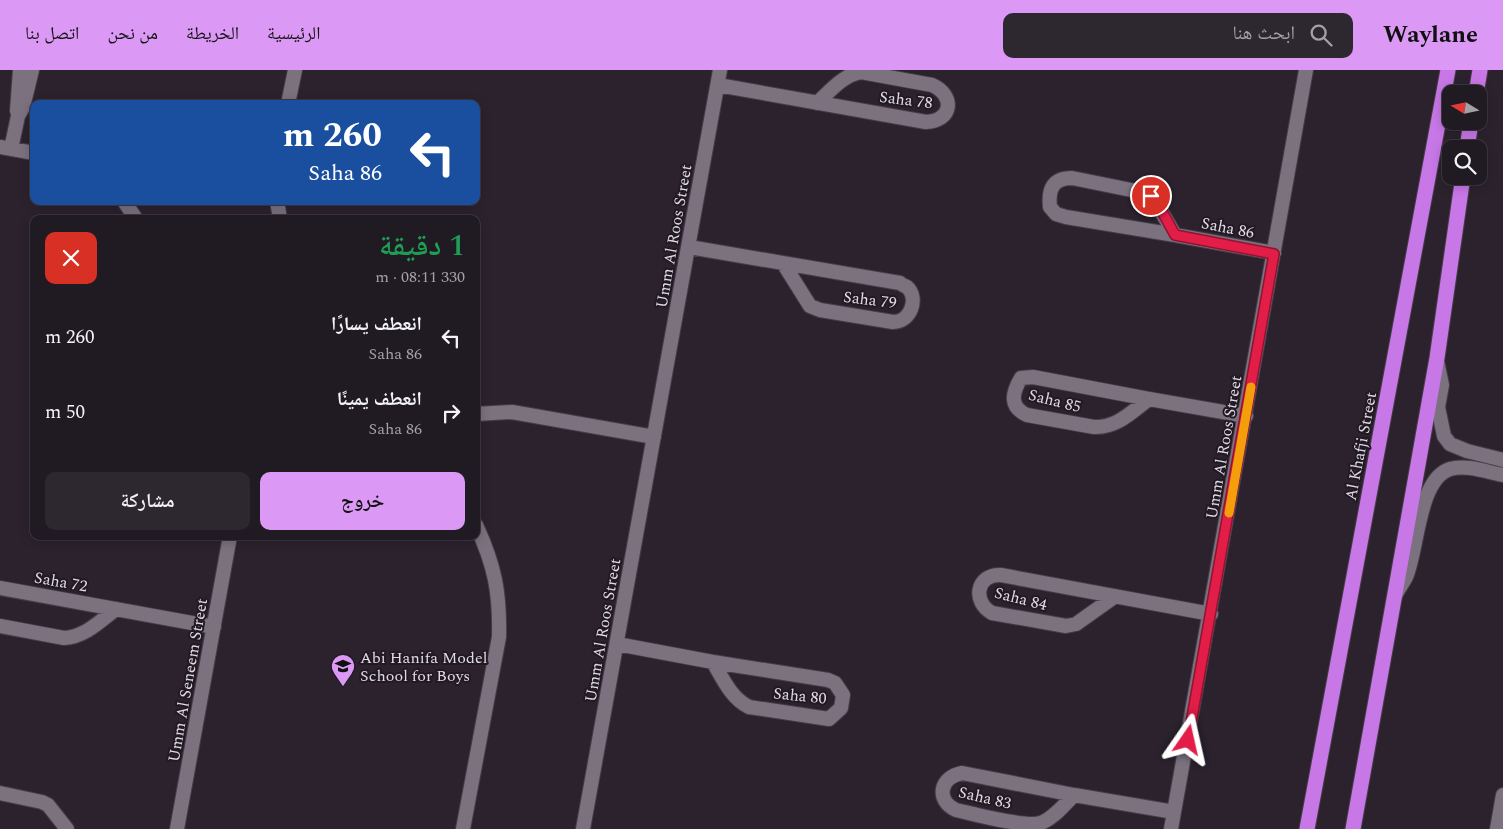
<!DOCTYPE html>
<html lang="ar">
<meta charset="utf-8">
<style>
body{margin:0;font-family:Spectral,"Noto Naskh Arabic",serif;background:#2d272f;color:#f1f3f6;direction:rtl;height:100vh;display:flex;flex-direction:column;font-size:19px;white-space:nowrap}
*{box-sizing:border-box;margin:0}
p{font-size:16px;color:#a2a1a5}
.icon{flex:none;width:28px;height:28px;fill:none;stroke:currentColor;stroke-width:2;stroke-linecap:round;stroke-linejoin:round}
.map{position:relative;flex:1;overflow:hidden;direction:ltr}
.sheet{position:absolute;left:30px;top:145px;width:450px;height:325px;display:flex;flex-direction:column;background:#201a22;border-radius:10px;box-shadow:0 2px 12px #0003,0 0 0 1px #3d3840;direction:rtl}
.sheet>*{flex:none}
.banner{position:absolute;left:30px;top:30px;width:450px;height:105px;border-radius:10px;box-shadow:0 2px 12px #0003,0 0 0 1px #3d3840;direction:rtl;background:#1a4fa0;color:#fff;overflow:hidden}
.needle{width:32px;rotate:280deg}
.buttons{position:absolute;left:1442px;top:15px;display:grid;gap:10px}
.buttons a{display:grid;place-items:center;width:45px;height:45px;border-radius:10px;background:#201a22;box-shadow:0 2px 12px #0003,0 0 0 1px #3d3840;font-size:25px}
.pin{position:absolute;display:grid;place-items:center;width:42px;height:42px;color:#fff;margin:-21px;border:2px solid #fff;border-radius:50%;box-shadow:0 1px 5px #0007}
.me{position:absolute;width:55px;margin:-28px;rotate:11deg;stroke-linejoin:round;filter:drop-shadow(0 0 4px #0008)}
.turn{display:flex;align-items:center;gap:18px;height:105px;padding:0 15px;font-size:22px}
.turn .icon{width:65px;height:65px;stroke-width:2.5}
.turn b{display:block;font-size:35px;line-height:42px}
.round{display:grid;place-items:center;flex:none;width:52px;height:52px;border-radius:10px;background:#2d272f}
.summary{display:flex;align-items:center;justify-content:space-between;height:85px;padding:0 15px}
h1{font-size:30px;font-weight:600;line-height:38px;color:#1e9e55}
.action{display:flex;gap:10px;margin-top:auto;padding:10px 15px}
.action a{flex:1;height:58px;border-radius:10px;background:#db99f5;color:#111;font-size:20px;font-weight:600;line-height:58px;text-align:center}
.action a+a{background:#2d272f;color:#f1f3f6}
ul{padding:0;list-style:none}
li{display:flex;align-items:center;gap:15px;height:75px;padding:0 15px}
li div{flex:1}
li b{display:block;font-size:19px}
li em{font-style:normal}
header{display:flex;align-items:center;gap:30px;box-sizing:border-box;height:70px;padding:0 25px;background:#db99f5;color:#111}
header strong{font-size:24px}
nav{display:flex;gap:28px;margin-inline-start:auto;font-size:18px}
.search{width:350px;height:45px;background:#2d272f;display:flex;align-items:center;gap:12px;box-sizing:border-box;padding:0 18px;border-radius:10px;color:#a2a1a5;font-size:19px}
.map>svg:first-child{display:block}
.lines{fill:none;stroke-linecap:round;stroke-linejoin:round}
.minor-casing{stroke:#443d47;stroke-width:16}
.highway-casing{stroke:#443d47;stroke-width:17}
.minor{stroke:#7b717f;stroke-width:14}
.highway{stroke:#c877e7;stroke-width:15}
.route-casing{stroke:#92132f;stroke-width:12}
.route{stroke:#e11d48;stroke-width:9}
.slow{stroke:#f59e0b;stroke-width:9}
.labels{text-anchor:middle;stroke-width:4;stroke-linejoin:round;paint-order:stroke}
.street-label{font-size:16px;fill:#e0dbe3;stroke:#211924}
.poi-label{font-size:16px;fill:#e0dbe3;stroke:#211924;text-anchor:start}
</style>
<header>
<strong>Waylane</strong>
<div class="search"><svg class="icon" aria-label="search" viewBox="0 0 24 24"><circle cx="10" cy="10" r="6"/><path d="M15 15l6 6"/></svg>ابحث هنا</div>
<nav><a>الرئيسية</a><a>الخريطة</a><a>من نحن</a><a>اتصل بنا</a></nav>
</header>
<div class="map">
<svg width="1503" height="759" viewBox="0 0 1503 759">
<rect width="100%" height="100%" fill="#2b222e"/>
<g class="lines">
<g class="minor-casing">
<path id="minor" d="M718,15L926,52C953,51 955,25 932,15L861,2C843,5 830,21 817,33
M288,34L295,0
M17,41L20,0
M0,77L34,83
M11,79L18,46L23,37L32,0
M124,131L136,149
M277,131L280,149
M1175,165L1154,129L1146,123L1072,108C1053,108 1048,119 1050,137L1056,144L1066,147L1175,165L1274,183
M689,177L900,213C900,214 907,217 907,217C919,228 911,252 893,252L820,240L810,236L783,193
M1437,291L1442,315L1438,337L1444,366L1450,374L1467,381L1503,390
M1149,329C1131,342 1117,358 1094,357L1027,345C1009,337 1012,323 1021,308L1033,307L1149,329L1246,346
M476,344L512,342L654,367
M0,518L214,557
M1396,524C1399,518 1403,513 1406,507C1418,480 1418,409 1450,399C1466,394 1487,402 1503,405
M1114,527L1076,554L1066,556L992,543C972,532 976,504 1001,505L1211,544
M0,556L64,568C85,567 100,551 116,539
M617,574L713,592L828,610L835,613L843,625L841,638L829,649L749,637C731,628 723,609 713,592
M0,723L42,732L48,735L67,759
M1074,725C1064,735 1054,748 1041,753C1025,758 974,744 956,740C935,730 940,707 962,703L1074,725L1174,742
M177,759L230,466
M463,759L499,567C500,523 495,496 476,455
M583,759L720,0
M1171,759L1306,0
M1497,759L1503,725"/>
</g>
<g class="highway-casing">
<path id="highway" d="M1476,24L1480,0
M1467,79L1471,51
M1307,759L1448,0
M1353,759L1437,288L1463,106"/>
</g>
<use href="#minor" class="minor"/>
<use href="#highway" class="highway"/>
</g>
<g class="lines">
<g class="route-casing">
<path id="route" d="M1151,126L1158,134L1175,165L1274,184L1188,670"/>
</g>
<use href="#route" class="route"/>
<path class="slow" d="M1229,443L1251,317"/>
</g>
<defs>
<g id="school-pin" transform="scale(1.25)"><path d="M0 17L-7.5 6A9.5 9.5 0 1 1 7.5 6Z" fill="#db99f5" stroke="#211924"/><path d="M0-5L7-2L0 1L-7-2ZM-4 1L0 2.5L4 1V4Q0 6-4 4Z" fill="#111"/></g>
</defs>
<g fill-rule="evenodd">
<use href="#school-pin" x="343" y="596"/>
</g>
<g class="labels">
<g class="street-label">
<text transform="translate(906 29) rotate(7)" y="6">Saha 78</text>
<text transform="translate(1228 157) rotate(11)" y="6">Saha 86</text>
<text transform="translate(673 166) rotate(-80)" y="6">Umm Al Roos Street</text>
<text transform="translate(870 229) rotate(7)" y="6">Saha 79</text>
<text transform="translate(1055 330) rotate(14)" y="6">Saha 85</text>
<text transform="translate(1360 376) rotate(-79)" y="6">Al Khafji Street</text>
<text transform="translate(1223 377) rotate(-80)" y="6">Umm Al Roos Street</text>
<text transform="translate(61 511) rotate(10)" y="6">Saha 72</text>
<text transform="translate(1021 528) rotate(14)" y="6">Saha 84</text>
<text transform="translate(602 560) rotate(-80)" y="6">Umm Al Roos Street</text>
<text transform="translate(187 610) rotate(-80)" y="6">Umm Al Seneem Street</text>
<text transform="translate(800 625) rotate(6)" y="6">Saha 80</text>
<text transform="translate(985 727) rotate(13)" y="6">Saha 83</text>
</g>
<g class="poi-label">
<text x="360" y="593">Abi Hanifa Model<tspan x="360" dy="18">School for Boys</tspan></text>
</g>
</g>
</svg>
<div class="buttons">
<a><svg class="needle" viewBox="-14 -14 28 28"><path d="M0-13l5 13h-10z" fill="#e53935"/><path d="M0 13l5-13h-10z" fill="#a2a1a5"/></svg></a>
<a><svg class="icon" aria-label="search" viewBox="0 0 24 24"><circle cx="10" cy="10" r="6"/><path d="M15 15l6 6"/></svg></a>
</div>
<div class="pin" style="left:1151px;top:126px;background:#d93025"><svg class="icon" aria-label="arrive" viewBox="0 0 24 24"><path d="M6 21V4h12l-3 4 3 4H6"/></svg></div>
<svg class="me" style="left:1188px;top:670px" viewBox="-20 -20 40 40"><path d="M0-17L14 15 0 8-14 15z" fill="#e11d48" stroke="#fff" stroke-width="4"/></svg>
<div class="banner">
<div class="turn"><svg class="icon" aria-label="left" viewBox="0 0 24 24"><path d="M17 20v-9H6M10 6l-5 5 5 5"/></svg><div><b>260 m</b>Saha 86</div></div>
</div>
<section class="sheet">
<div class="summary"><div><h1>1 دقيقة</h1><p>330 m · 08:11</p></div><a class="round" style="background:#d93025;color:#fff"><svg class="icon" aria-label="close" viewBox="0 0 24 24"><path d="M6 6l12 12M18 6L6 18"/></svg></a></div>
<ul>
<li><svg class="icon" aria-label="left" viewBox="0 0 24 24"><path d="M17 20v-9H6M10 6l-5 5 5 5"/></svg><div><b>انعطف يسارًا</b><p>Saha 86</p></div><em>260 m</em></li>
<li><svg class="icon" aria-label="right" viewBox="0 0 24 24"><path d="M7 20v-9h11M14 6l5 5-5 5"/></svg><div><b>انعطف يمينًا</b><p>Saha 86</p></div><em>50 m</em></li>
</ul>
<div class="action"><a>خروج</a><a>مشاركة</a></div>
</section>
</div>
